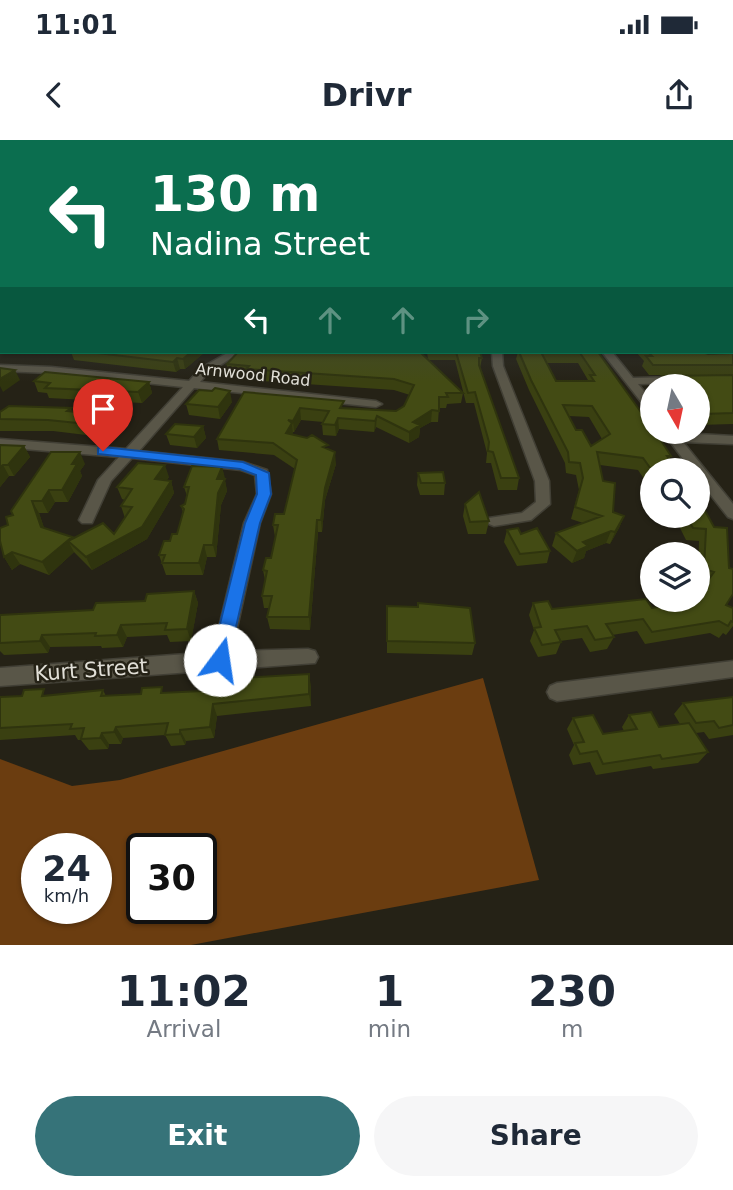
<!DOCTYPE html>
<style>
body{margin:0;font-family:"DejaVu Sans",sans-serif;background:#f6f6f7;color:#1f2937;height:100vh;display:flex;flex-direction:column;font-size:26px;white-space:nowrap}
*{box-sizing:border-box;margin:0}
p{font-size:23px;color:#747a83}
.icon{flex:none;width:38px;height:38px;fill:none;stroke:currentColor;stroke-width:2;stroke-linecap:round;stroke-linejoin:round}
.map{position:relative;height:805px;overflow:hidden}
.panel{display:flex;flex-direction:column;background:#fff;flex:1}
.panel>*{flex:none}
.guide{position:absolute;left:0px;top:0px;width:733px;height:214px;box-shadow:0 2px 5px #0004;background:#0b6e4f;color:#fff;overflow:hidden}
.needle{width:46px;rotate:171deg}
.buttons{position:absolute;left:640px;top:234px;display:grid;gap:14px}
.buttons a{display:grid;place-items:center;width:70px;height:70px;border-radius:50%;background:#fff;box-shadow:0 2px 5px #0004;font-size:35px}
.speed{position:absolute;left:21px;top:693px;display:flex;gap:14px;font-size:35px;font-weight:700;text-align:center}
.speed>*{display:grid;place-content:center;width:91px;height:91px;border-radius:50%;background:#fff;box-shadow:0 2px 5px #0004;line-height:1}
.speed small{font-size:18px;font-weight:400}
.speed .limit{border:4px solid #111;border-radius:10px;background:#fff;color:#111}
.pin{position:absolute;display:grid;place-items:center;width:60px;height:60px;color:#fff;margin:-72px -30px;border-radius:50% 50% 50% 0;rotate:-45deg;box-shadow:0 0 7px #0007}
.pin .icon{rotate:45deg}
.me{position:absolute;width:77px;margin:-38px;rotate:14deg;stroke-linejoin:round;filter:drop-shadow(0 0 5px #0008)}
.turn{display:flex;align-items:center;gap:24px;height:147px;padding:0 35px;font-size:32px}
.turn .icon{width:91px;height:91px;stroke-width:2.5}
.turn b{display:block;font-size:49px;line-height:60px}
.lanes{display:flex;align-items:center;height:66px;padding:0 35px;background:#0003;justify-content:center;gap:35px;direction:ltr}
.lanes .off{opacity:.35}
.eta{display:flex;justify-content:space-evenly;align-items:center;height:119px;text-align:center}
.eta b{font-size:42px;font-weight:700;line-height:49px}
.primary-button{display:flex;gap:14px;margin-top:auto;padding:14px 35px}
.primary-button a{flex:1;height:80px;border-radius:42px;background:#367379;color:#fff;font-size:28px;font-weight:700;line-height:80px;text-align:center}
.primary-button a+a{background:#f6f6f7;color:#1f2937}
.status{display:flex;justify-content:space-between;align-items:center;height:49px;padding:0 35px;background:#fff;direction:ltr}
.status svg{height:19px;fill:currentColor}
header{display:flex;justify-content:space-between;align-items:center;height:91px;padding:0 35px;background:#fff;font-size:32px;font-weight:700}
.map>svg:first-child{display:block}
.green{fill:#6b3d10;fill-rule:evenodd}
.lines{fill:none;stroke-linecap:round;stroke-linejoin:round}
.street-casing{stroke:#413f35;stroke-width:3}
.street{fill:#595648;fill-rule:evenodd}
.wall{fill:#3a4011;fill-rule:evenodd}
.shaded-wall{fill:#2f340e}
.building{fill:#434b14;stroke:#2f340e;stroke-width:2;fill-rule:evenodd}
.route{fill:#1a73e8;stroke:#114b97;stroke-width:2}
.labels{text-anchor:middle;stroke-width:5;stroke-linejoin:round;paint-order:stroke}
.far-street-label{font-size:16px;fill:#e1dfd7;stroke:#252216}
.near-street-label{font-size:21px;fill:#e1dfd7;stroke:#252216}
</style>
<div class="status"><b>11:01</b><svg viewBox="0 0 49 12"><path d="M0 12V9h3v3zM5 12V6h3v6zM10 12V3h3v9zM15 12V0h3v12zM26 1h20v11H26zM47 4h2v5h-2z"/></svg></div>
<header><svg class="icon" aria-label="back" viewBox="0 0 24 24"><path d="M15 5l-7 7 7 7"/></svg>Drivr<svg class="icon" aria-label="share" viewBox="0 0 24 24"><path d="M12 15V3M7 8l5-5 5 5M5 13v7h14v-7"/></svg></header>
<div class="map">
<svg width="733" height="805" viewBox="0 0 733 805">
<rect width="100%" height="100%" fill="#252216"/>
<path class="green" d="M483,538L539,740L191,805H0V619L72,646L120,640ZM37,709H96V768H37ZM142,709H201V768H142Z"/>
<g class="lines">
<g class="street-casing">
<path id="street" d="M229,212H241L209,232L200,242L376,261L382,264L376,267L194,248L139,311L243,322L267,330L271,354L260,383L232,511L308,509L315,511L318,517L315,523L0,546V528L213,512L244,383L257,354L255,335L241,330L132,318L111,341L92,383H82L79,380L98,340L119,317L0,307V299L126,309L183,247L51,233L0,231V225L51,227L189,241L201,228Z
M492,212H502L503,226L549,341L550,364L531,380L494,386L489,384L486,381L489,378L522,373L536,362L535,341L493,226Z
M602,212H612L633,238L680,237L685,240L680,243L638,244L653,262V273L649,272Z
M663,292L733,296V304L683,302L733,364V379L728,377L698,339V331H692Z
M733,521V537L557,561L550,558L547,552L550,546L557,543Z"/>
</g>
<use href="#street" class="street"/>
</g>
<path class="wall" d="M732,129H733V172L732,171Z
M732,189H733V210L732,209Z
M71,212H205L185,229H180L176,232L74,220Z
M427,212H480L482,218L480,228L519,338L517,350H498L491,323H486L487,313L474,263H466L455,220H429L463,253L461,263L447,264L446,268H439L438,282H431L420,288L419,297L409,303L376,287L374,292L339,289L336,296L323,295L322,284L323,282L301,280L294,292H293V295L328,310L336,324L325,360L322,392H318L310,490L270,489L267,477L269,468H264L262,456L265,440L263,430L271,418L275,397L273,385L284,374L295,329L274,315L219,310L217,299L244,252L344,268L396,271L404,266L410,255L394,250L248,240L247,236L228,234L227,224L428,219Z
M518,212H598L671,316L669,319L653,331V352L638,330L600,325L603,341L613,372L624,376L619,388L610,404L606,403L586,411L584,418L572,423L552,406L556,393L583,383L571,379L579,350L576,335L566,333L565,323L529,250L516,219ZM546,223H578L588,240V241H556ZM569,276L589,277L602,299L591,306L576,290Z
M636,212H703L708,214L733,213V284L698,285V247L658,246L662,236L731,235H649L642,226L644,221Z
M34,241L149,242L152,253L142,263L49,258L47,253L38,252Z
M232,262L220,279L189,275L186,264Z
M71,268L72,272L117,276L121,287L111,298L53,291H0V272Z
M203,286L206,298L197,308L170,305L166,294Z
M0,305L24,306L30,317L14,336H9L0,347Z
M85,324L80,331L82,336L68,362H55L48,373H39L44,388L73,398L114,394L125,378L121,366L125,360L122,359L117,347L169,337L167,340L171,341L174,353L147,399L92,430L74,412L49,435L20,424L12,430L4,417L8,385L13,375Z
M222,327L227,351L221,365L216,417H207L203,435H166L159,415L170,401L177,394L183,372L181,366L185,364L187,356L184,347Z
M418,333L445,343L444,355H420L417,345Z
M465,364L489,381L486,394H468L463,376Z
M674,376H698L729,428L733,429V455L726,465L733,468V486L726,495L723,493L719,498L710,493L645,504L637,491L612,495L614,497L607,509L590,512L582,498L560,501L561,502L556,514L538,517L530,501L534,490L529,475L533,463L552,469L689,467L706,444L698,442L699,401L686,400Z
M507,390L521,394L550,411L547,423L517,426L504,402Z
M194,451L198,463L191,501L170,502L167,495L127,497L123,507L102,508L101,506L50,507L48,513L4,515L0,511V475L93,470Z
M387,466L475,503L472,515L387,513Z
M311,546V566L217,576L214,598L186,601L185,605L171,606L165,595L123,598L121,604H109L108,609L89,610L81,600H78L75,595L0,600V557L48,555L103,550L106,556Z
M733,557V595L709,599L704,592L696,593L708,612L698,623L653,629L651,626L596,635L590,622L573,625L569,615L574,605L567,589L573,578L603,594L624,591L622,587L629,575L659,587L680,584L674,574L683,563Z"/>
<path class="shaded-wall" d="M0,171H2V181H0Z
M191,212H205L185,229L183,219Z
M177,218L180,229L176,232L173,222Z
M15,230L20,240L3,252L0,246V239Z
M149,242L152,253L142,263L138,252Z
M230,251L232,262L220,279L218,267Z
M300,268L301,280L294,292L293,281Z
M432,270L431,282L420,288L419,297L409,303V292L413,282Z
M117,276L121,287L111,298L107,286Z
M377,276L376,287L374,292L375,281Z
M338,278L339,289L336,296L335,285Z
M292,283L293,294L287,305L286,293Z
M203,286L206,298L197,308L194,297Z
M24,306L30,317L14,336L8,325Z
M80,312L85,324L80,331L82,336L68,362L62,350L72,324Z
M335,312L336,324L325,360L322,392L321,380L325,348Z
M3,325L9,336L0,347V327Z
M165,325L169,337L159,351L155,339Z
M222,327L225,338L223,344L225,339L227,351L221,365L216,417L213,405L217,339Z
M171,341L174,353L147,399L92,430L86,417L142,387Z
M49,350L55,362L48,373L42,361Z
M32,361L39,373L48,399L41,387Z
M624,376L619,388L610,404L615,392Z
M317,380L318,392L310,490L309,477Z
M611,391L606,403L586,411L584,418L572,423L577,411L583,402Z
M72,397L78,409L68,401L74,412L49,435L42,422Z
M204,405L207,417L203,435L199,423Z
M12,412L20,424L12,430L4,417Z
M194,451L198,463L191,501L187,489Z
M121,485L127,497L123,507L117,495Z
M42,495L50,507L48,513L40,501Z
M309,534L311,546V566L309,554Z
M213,564L217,576L214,598L210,587Z
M116,587L123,598L121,604L114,592Z
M180,590L186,601L185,605L180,594Z
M102,593L109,604L108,609L100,598Z"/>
<path class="building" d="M732,129H733V158L732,157Z
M0,134H2V145H0Z
M2,146V171H0V147Z
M89,212H191L183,219L177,218L173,222Z
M238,212H420L463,253H446L448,257H439V271L432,270L413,282L420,285L409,292L377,276L375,281L338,278L335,285L322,284L329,271L300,268L293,281L288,280L292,283L286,293L307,298L312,295L328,305L323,307L335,312L325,348L321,380H317L309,477H267L272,456H262L267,431L263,430L266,418H271L278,385H273L275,374H284L297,320L273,303L217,299L244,252L344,261L340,268L396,271L404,266L414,245L394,239L246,229L249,226L227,224Z
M456,212H480L482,218H479V225L519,338H501L493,312L488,311L489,302L475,252L468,253Z
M519,212H598L653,289V292H655L660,299L671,316H667L678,331H653V332L643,318L597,312L603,341L615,343L613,372L624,376L615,392L611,391L583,402L588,406L577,411L556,393L602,376L575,367L583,338L580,323L569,322L568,312L531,240ZM541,212L580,213L595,235H590L594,241H556ZM563,265L592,266L610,294L591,306L582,290H576Z
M648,212H703L708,214L733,213V225H653L646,216H652Z
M0,228L15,230L0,239Z
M45,232L149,242L138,252L45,248L50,243L34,241Z
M733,235V273L703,274L698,269V247H675L670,245L662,236Z
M215,248L230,251L218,267L186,264L199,250L212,251Z
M9,266L71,268L67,271L117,276L107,286L48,280L0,279V272Z
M175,284L203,286L194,297L166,294Z
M0,305L24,306L8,325H3L0,327Z
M51,312H80L72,324H77L62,350H49L42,361H32L41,387L72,397L42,422L12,412L4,417L0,401V388L8,385L6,377L13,375L11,371Z
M138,323L165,325L155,339L171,341L142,387L86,417L68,401L103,383L114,394L132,367L121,366L132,349L117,347Z
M192,326L222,327L217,339H225L218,353L213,405H204L199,423H162L165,415H159L164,401H170L172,394H177L184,369L181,366L185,364L189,347H184Z
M443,332L445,343H421L418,333Z
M479,352L489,381L470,382L465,364Z
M698,358L714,387L727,388L729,428L733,429V454L726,465L733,468V482L731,481L728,486L719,481L652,492L643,479L606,484L614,497L595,500L587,486L555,490L561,502L542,505L534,488L541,487L533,463L548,461L552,469L646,459L652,468L684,463L689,467L694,460H698V454L714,432L704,429L706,389L693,388L686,376H698Z
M518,388L521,394L537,388L550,411L520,414L507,390Z
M194,451L187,489L165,490L167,483L121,485L117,495L95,496L96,493L42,495L40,501L0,503V475L93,470L96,463L145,461L147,454Z
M418,463L470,468L475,503L387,501V466L418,467Z
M309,534V554L213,564L210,587L180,590V594L165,595L168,583L116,587L114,592L102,593L100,598L81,599L84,588L70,589L72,584L0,588V557L22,556L24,550L44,549L42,556L103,550L101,556L141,554L142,548L162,547L161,553L202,551L204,540Z
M733,557V585L719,588L714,581L696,583L683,563Z
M651,572L659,587L689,583L708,612L662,619L660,615L603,624L597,611L580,614L575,603L584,602L573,578L593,575L603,594L637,589L629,575Z"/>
<linearGradient id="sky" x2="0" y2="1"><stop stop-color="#14130c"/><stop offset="0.53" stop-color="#404447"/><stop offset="1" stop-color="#404447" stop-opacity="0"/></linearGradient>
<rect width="733" height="242" fill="url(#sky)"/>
<path class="route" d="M103,307L243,322L269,333L271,354L260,383L227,526L220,529L214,526L211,520L245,383L257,354L256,335L240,329L98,314V308Z"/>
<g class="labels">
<g class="far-street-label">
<text transform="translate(253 234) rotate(6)" y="6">Arnwood Road</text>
</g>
<g class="near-street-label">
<text transform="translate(91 530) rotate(-4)" y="7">Kurt Street</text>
</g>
</g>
</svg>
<div class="buttons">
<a><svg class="needle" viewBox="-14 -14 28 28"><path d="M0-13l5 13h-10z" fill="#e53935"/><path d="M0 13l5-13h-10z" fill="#747a83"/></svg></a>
<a><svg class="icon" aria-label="search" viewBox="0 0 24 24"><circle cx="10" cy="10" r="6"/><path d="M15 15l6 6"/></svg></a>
<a><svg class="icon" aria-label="layers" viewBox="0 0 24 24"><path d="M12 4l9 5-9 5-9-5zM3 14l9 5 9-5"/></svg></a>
</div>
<div class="speed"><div>24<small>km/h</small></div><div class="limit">30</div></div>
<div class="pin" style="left:103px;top:311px;background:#d93025"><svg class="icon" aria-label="arrive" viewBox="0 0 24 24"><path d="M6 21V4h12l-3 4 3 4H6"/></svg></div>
<svg class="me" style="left:220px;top:520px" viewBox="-20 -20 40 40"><circle r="19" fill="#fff"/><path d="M0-13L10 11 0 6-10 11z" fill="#1a73e8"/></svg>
<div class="guide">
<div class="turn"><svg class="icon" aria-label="left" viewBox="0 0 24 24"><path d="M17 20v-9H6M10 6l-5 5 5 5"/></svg><div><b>130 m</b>Nadina Street</div></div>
<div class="lanes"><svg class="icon" aria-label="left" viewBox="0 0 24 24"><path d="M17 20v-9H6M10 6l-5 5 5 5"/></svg><svg class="icon off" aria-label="ahead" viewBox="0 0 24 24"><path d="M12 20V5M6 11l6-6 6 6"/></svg><svg class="icon off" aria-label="ahead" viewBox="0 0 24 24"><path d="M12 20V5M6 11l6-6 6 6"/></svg><svg class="icon off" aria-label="right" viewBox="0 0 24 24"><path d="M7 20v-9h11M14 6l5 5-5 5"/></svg></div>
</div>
</div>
<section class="panel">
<div class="eta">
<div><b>11:02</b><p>Arrival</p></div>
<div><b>1</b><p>min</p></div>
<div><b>230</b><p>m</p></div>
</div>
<div class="primary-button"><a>Exit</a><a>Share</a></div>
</section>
